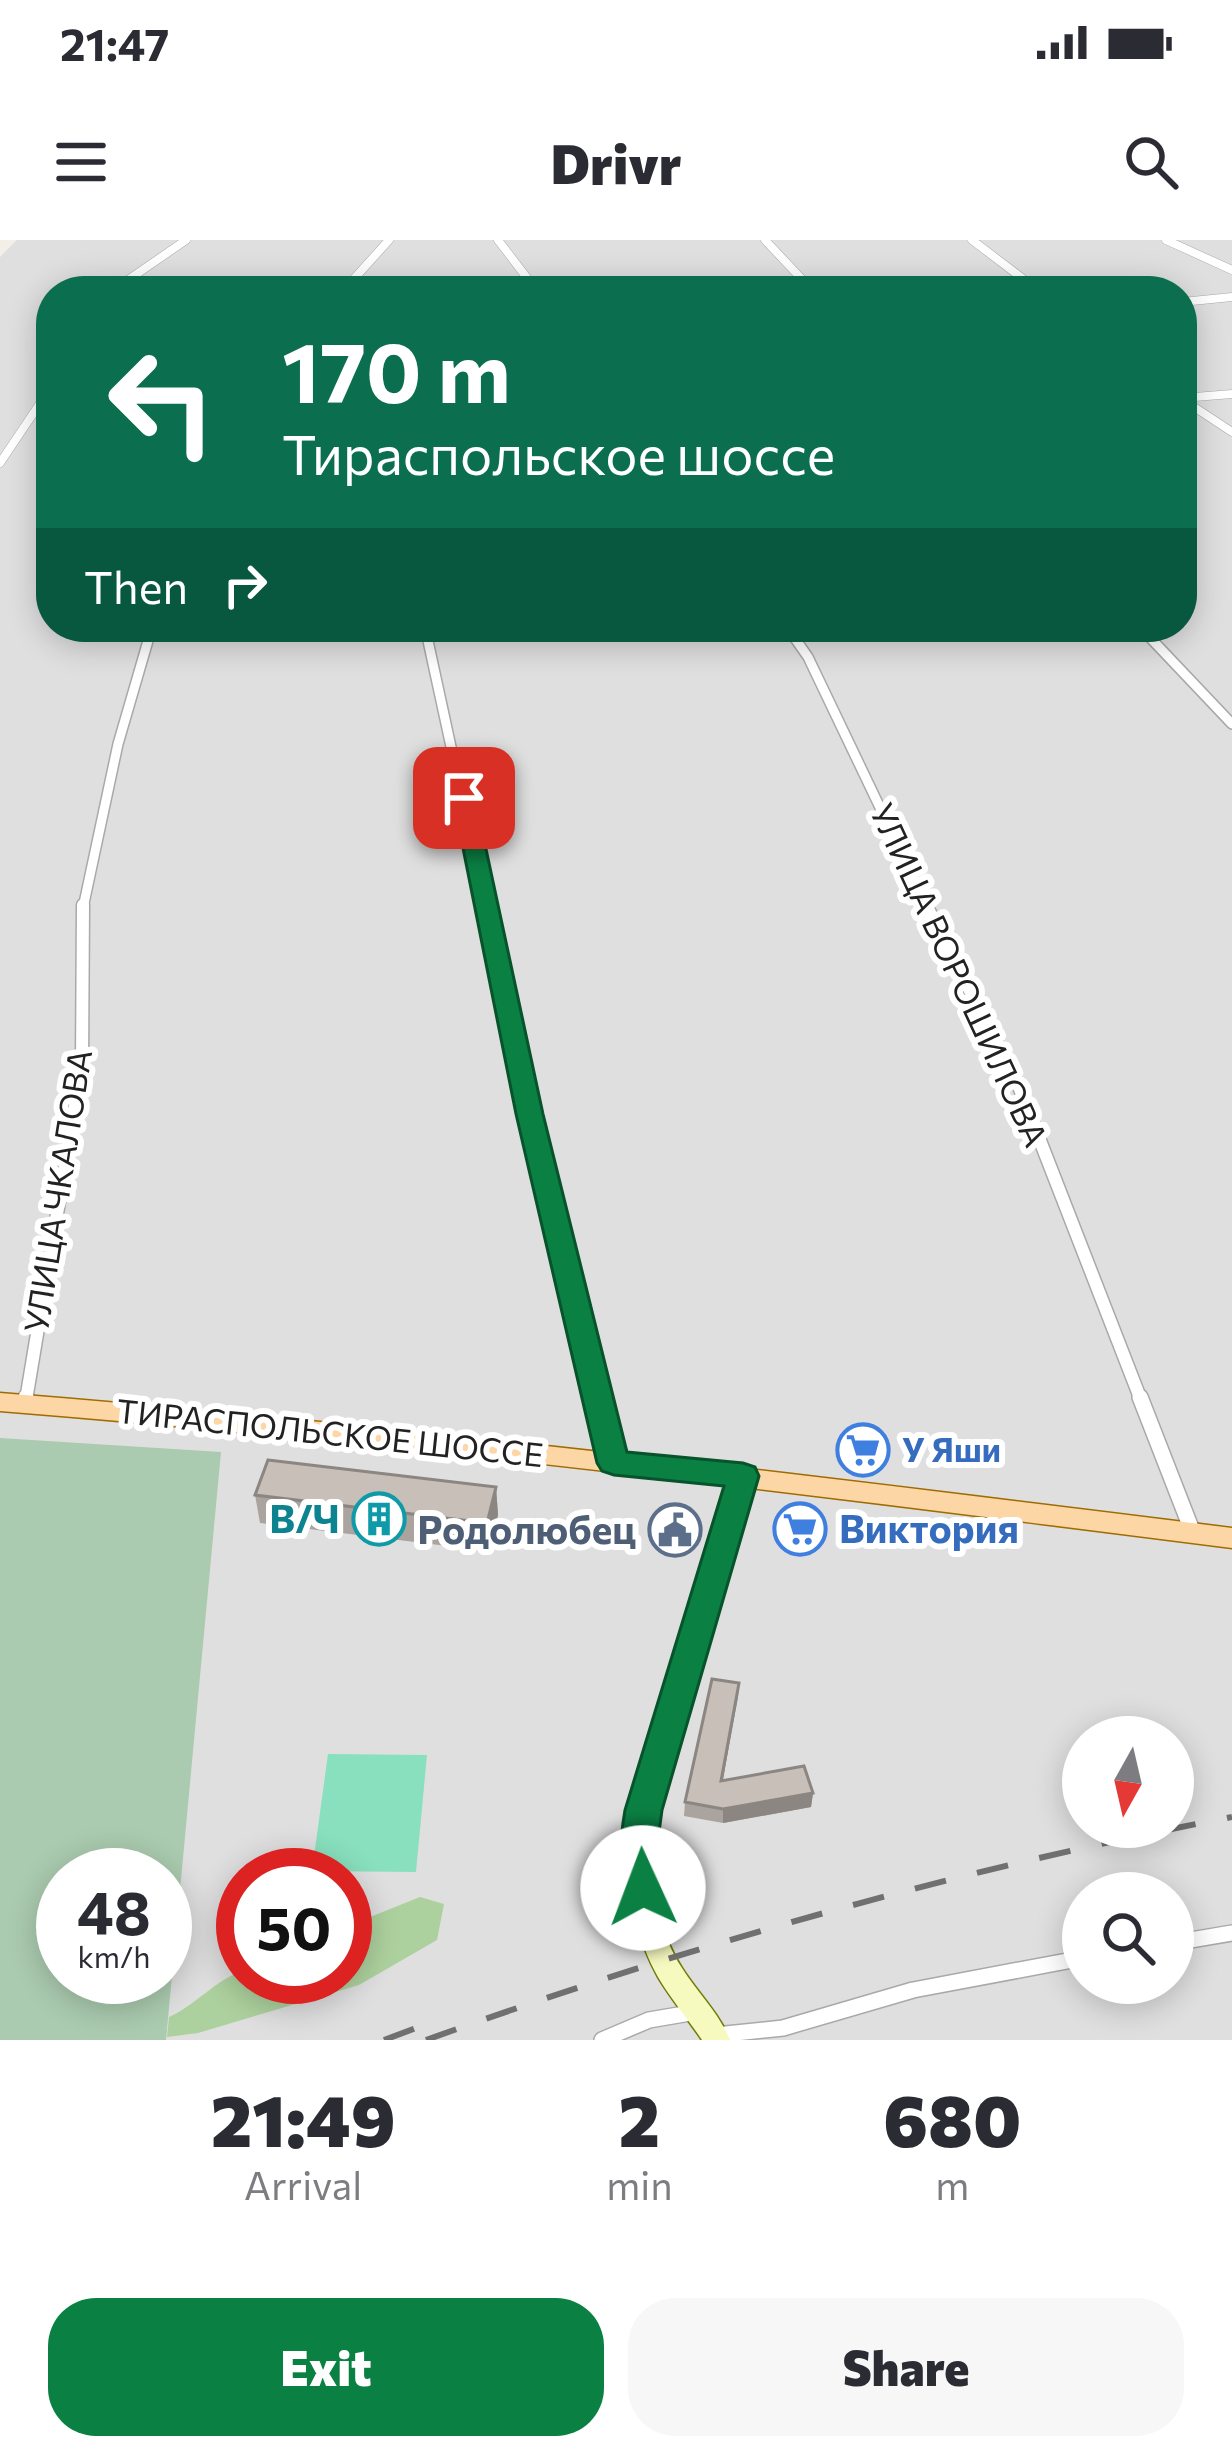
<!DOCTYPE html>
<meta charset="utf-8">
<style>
body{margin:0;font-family:Commissioner,sans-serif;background:#f7f7f7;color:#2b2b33;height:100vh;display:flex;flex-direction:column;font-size:45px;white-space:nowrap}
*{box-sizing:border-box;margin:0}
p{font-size:39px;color:#7c7c81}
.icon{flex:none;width:66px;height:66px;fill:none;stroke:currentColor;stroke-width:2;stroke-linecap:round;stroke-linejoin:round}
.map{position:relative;height:1800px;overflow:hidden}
.panel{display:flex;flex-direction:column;background:#fff;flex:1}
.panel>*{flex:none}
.guide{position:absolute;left:36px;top:36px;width:1161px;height:366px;border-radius:48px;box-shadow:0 6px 30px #0003;background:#0b6e4f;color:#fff;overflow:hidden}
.needle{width:78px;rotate:188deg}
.buttons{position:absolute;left:1062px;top:1476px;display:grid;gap:24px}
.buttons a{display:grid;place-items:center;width:132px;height:132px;border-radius:50%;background:#fff;box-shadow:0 6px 30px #0003;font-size:60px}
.speed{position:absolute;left:36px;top:1608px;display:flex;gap:24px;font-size:60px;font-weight:700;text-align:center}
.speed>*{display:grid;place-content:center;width:156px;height:156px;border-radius:50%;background:#fff;box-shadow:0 6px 30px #0003;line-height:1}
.speed small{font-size:30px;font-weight:400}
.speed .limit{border:18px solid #d22;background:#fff;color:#111}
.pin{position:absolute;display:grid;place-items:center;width:102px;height:102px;color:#fff;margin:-51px;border-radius:24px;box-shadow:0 6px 18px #0006}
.me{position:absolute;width:132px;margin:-66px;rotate:358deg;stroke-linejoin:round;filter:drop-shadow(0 0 9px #0008)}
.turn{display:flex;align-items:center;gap:42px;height:252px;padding:0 48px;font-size:54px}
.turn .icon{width:156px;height:156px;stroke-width:2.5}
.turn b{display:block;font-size:84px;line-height:102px}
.then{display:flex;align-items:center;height:114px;padding:0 48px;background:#0003;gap:24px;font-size:45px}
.eta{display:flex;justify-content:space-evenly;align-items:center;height:204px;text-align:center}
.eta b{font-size:72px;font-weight:800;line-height:84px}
.button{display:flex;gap:24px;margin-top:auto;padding:24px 48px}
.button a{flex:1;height:138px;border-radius:48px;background:#0b8043;color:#fff;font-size:48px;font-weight:800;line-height:138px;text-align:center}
.button a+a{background:#f7f7f7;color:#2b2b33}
.status{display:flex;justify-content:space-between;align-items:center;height:84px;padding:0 60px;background:#fff;direction:ltr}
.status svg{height:33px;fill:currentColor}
header{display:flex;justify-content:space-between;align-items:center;height:156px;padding:0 48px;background:#fff;font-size:54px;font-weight:800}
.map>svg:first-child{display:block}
.residential{fill:#e0dfdf;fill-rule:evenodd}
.forest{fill:#add19e}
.cemetery{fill:#aacbaf;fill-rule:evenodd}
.pitch{fill:#88e0be}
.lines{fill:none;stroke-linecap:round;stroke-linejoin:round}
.minor-far3-casing{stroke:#a9a9a9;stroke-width:9}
.minor-far2-casing{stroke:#a9a9a9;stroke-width:12}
.minor-far1-casing{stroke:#a9a9a9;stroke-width:15}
.minor-casing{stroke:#a9a9a9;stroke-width:18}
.secondary-casing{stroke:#707d05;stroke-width:3}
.primary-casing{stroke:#a06b00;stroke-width:3}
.minor-far3{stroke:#fff;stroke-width:8}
.minor-far2{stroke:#fff;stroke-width:9}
.minor-far1{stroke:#fff;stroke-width:12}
.minor{stroke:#fff;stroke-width:15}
.secondary{fill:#f7fabf;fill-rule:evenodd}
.primary{fill:#fcd6a4;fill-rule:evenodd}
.rail{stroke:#707070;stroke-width:6;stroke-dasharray:32 32;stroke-linecap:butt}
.wall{fill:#aba49e}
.shaded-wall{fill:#8b8681}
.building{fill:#c7bfb8;stroke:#8b8681;stroke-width:3}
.route{fill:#0b8043;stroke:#07532c;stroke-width:3}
.labels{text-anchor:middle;stroke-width:12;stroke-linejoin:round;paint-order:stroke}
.street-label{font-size:33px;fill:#222;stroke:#fff}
.shop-label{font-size:33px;font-weight:bold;fill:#366cbe;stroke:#fff;text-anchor:start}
.near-culture-label{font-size:39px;font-weight:bold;fill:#0d838f;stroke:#fff;text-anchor:end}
.near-shop-label{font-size:39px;font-weight:bold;fill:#366cbe;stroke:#fff;text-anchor:start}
.near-service-label{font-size:39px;font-weight:bold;fill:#4e5e75;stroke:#fff;text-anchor:end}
</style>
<div class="status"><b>21:47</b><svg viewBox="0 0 49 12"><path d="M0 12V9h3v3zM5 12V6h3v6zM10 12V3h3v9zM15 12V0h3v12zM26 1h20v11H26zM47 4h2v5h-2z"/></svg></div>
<header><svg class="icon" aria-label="menu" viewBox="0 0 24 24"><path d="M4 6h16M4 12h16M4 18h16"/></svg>Drivr<svg class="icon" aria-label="search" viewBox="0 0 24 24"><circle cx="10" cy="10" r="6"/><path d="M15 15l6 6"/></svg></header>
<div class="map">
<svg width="1232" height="1800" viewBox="0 0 1232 1800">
<rect width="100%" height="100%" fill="#f2efe9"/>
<path class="residential" d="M17,0H1232V1800H0V17ZM51,51H1182V387H51ZM1083,1497H1173V1587H1083ZM63,1635H165V1737H63ZM243,1635H345V1737H243ZM1083,1653H1173V1743H1083Z"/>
<path class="forest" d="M420,1657L444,1664L437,1700L359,1745L198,1793L167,1797L169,1777C198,1764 213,1741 243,1731V1737H345V1687Z"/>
<path class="cemetery" d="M0,1198L221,1212L166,1800H0ZM63,1635H165V1737H63Z"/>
<path class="pitch" d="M328,1514L427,1515L416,1632L312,1631Z"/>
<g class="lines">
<g class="minor-far3-casing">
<path id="minor-far3" d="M498,0L537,51
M765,0L813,51
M972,0L1039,51
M1166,0L1232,30
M112,51L186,0
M343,51L389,0
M1182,62L1232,57
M1182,158L1232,154
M1182,159L1232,192
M0,223L51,147"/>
</g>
<g class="minor-far2-casing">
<path id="minor-far2" d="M425,387L486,668
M787,387L808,417L928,668
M1140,387L1232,484
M83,668L118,504L152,387"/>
</g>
<g class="minor-far1-casing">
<path id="minor-far1" d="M485,665L598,1160
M926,665L1018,844L1141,1160
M26,1160L82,824L83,665"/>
</g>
<g class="minor-casing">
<path id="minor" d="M597,1157L613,1223
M1140,1157L1193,1293
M25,1163L26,1157
M1173,1703L1232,1693
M716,1795L783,1788L913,1750L1083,1718
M602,1800L649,1780L696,1772"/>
</g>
<g class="secondary-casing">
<path id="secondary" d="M743,1228L751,1230L754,1236L656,1569C650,1622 652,1682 682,1728C697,1752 719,1773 730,1800H702C688,1779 671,1759 658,1737C629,1685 624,1627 632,1569L732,1236L735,1230Z"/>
</g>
<g class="primary-casing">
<path id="primary" d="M0,1153C412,1186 822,1237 1232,1288V1308C822,1256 412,1204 0,1171Z"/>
</g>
<use href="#minor-far3" class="minor-far3"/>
<use href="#minor-far2" class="minor-far2"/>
<use href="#minor-far1" class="minor-far1"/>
<use href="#minor" class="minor"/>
<use href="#secondary" class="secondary"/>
<use href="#primary" class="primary"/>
<path class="rail" d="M384,1800L440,1779
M426,1800C690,1705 957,1630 1232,1577"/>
</g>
<path class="wall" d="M496,1247L498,1275L488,1311L260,1283L255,1255Z
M739,1443L723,1541L813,1553L811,1567L723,1583L684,1576L685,1562Z"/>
<path class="shaded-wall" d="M496,1247L498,1275L488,1311L487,1283Z
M739,1443L738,1457L720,1555L721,1541Z
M813,1553L811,1567L723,1583V1569Z"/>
<path class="building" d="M268,1220L496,1247L487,1283L255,1255Z
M712,1439L739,1443L721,1541L804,1526L813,1553L723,1569L685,1562Z"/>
<path class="route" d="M464,551L475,558L543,874L627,1212L743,1223L755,1227L759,1236L662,1570L657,1607L662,1648L656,1660L643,1665L629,1660C616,1631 620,1600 625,1570L724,1246L614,1235L602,1231L597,1223L516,874L453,558Z"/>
<defs>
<g id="supermarket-ring" transform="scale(2.7)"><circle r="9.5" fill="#fff" stroke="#3f7fe0" stroke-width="1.5"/><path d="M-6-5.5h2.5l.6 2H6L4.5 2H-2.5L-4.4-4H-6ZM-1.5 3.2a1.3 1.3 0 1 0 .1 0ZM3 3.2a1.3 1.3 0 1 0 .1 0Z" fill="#3f7fe0"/></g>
<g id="building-ring" transform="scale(2.7)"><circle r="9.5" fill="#fff" stroke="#0f9aa8" stroke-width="1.5"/><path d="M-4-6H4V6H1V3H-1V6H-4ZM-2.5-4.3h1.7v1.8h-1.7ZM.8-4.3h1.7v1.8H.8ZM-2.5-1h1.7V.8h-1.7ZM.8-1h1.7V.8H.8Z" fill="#0f9aa8"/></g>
<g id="civic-ring" transform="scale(2.7)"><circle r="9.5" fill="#fff" stroke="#5c6f8a" stroke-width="1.5"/><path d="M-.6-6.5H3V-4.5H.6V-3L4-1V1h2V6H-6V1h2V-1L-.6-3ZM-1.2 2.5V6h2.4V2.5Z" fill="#5c6f8a"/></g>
</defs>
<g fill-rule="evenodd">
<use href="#supermarket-ring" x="863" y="1210"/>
<use href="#building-ring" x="379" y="1279"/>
<use href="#supermarket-ring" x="800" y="1289"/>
<use href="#civic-ring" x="675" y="1290"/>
</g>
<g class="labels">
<g class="street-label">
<text transform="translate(959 735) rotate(65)" y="12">УЛИЦА ВОРОШИЛОВА</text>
<text transform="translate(58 951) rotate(-81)" y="12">УЛИЦА ЧКАЛОВА</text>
<text transform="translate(330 1193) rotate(6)" y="12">ТИРАСПОЛЬСКОЕ ШОССЕ</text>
</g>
<g class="shop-label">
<text x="902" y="1222">У Яши</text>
</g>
<g class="near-culture-label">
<text x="340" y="1293">В/Ч</text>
</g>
<g class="near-shop-label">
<text x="839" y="1303">Виктория</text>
</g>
<g class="near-service-label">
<text x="636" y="1304">Родолюбец</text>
</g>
</g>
</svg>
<div class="buttons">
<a><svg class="needle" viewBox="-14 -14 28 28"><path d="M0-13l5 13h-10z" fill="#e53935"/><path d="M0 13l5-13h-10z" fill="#7c7c81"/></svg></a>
<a><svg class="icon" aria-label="search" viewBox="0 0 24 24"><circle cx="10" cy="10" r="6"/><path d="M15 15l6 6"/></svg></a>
</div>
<div class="speed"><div>48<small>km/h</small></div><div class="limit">50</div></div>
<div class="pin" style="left:464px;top:558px;background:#d93025"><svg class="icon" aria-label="arrive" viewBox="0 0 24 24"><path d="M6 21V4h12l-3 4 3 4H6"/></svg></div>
<svg class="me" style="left:643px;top:1648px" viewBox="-20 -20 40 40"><circle r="19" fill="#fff"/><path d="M0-13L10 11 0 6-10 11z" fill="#0b8043"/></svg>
<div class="guide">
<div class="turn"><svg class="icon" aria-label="left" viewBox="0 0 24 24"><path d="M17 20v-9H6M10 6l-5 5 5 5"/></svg><div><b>170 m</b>Тираспольское шоссе</div></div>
<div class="then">Then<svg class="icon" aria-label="right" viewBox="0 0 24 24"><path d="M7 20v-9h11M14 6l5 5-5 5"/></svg></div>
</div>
</div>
<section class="panel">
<div class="eta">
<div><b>21:49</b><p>Arrival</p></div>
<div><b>2</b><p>min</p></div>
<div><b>680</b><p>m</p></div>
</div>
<div class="button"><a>Exit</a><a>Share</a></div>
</section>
